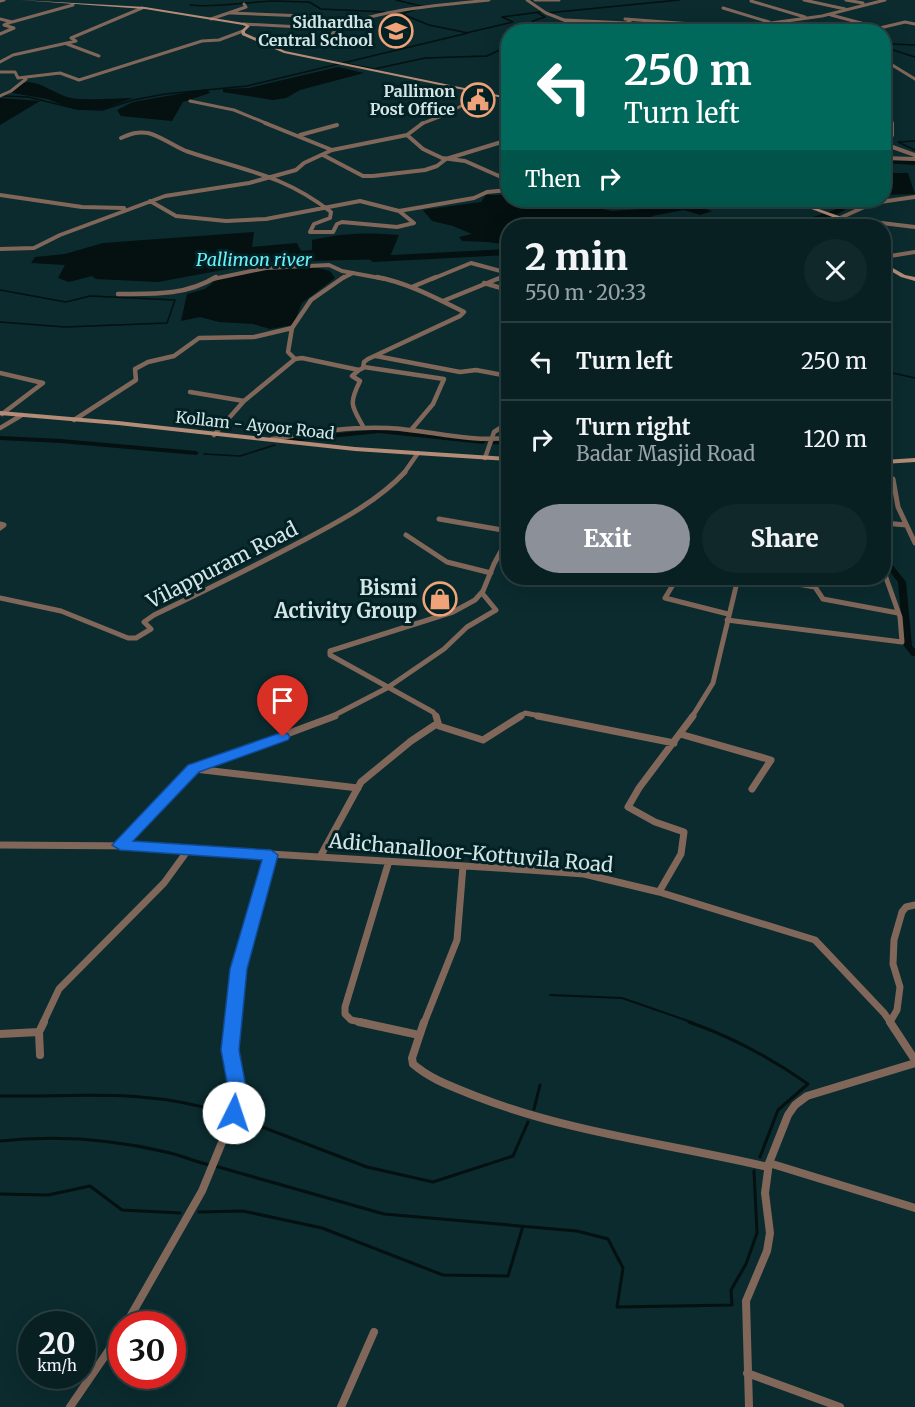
<!DOCTYPE html>
<meta charset="utf-8">
<style>
body{margin:0;font-family:Merriweather,serif;background:#11282a;color:#f1f3f6;height:100vh;display:flex;flex-direction:column;font-size:22px;white-space:nowrap}
*{box-sizing:border-box;margin:0}
p{font-size:20px;color:#98a3a5}
.icon{flex:none;width:33px;height:33px;fill:none;stroke:currentColor;stroke-width:2;stroke-linecap:round;stroke-linejoin:round}
.map{position:relative;flex:1;overflow:hidden}
.drawer{position:absolute;left:501px;top:219px;width:390px;height:366px;display:flex;flex-direction:column;background:#082022;border-radius:24px;box-shadow:0 6px 24px #0002,0 0 0 2px #293e40}
.drawer>*{flex:none}
.banner{position:absolute;left:501px;top:24px;width:390px;height:183px;border-radius:24px;box-shadow:0 6px 24px #0002,0 0 0 2px #293e40;background:#00695c;color:#fff;overflow:hidden}
.speed{position:absolute;left:18px;top:1311px;display:flex;gap:12px;font-size:30px;font-weight:700;text-align:center}
.speed>*{display:grid;place-content:center;width:78px;height:78px;border-radius:50%;background:#082022;box-shadow:0 6px 24px #0002,0 0 0 2px #293e40;line-height:1}
.speed small{font-size:15px;font-weight:400}
.speed .limit{border:9px solid #d22;background:#fff;color:#111}
.pin{position:absolute;display:grid;place-items:center;width:51px;height:51px;color:#fff;margin:-62px -26px;border-radius:50% 50% 50% 0;rotate:-45deg;box-shadow:0 0 6px #0007}
.pin .icon{rotate:45deg}
.me{position:absolute;width:66px;margin:-33px;rotate:4deg;stroke-linejoin:round;filter:drop-shadow(0 0 4px #0008)}
.turn{display:flex;align-items:center;gap:21px;height:126px;padding:0 24px;font-size:27px}
.turn .icon{width:78px;height:78px;stroke-width:2.5}
.turn b{display:block;font-size:42px;line-height:51px}
.then{display:flex;align-items:center;height:57px;padding:0 24px;background:#0003;gap:12px;font-size:22px}
.round{display:grid;place-items:center;flex:none;width:63px;height:63px;border-radius:32px;background:#11282a}
.headline{display:flex;align-items:center;justify-content:space-between;height:102px;padding:0 24px}
h1{font-size:36px;font-weight:800;line-height:45px}
.primary-button{display:flex;gap:12px;margin-top:auto;padding:12px 24px}
.primary-button a{flex:1;height:69px;border-radius:36px;background:#8c9099;color:#fff;font-size:24px;font-weight:800;line-height:69px;text-align:center}
.primary-button a+a{background:#11282a;color:#f1f3f6}
ul{padding:0;list-style:none}
li{display:flex;align-items:center;gap:18px;height:78px;padding:0 24px;border-top:2px solid #293e40}
li div{flex:1}
li b{display:block;font-size:22px}
li em{font-style:normal}
.map>svg:first-child{display:block}
.water{fill:#051011}
.lines{fill:none;stroke-linecap:round;stroke-linejoin:round}
.stream-far2{stroke:#051011;stroke-width:1.5}
.stream-far1{stroke:#051011;stroke-width:2}
.stream{stroke:#051011;stroke-width:3}
.canal{fill:#051011;fill-rule:evenodd}
.river{fill:#051011;fill-rule:evenodd}
.street-far5{stroke:#81675a;stroke-width:3}
.street-far4{stroke:#81675a;stroke-width:4}
.street-far3{stroke:#81675a;stroke-width:4.5}
.street-far2{stroke:#81675a;stroke-width:5}
.street-far1{stroke:#81675a;stroke-width:7}
.street{stroke:#81675a;stroke-width:8}
.secondary{fill:#b58c77;fill-rule:evenodd}
.route{fill:#1a73e8;stroke:#114b97;stroke-width:1.5}
.labels{text-anchor:middle;stroke-width:6;stroke-linejoin:round;paint-order:stroke}
.far-poi-label{font-size:16px;font-weight:bold;fill:#d4e5e6;stroke:#022124;text-anchor:end}
.far-street-label{font-size:16px;fill:#d4e5e6;stroke:#022124}
.far-water-label{font-size:18px;font-style:italic;fill:#6af0fa;stroke:#022124}
.street-label{font-size:20px;fill:#d4e5e6;stroke:#022124}
.poi-label{font-size:20px;font-weight:bold;fill:#d4e5e6;stroke:#022124;text-anchor:end}
</style>
<div class="map">
<svg width="915" height="1407" viewBox="0 0 915 1407">
<rect width="100%" height="100%" fill="#0b2b2e"/>
<path class="water" d="M338,67L364,73L300,90L286,98L273,100L223,92V89L249,88Z
M27,82C42,82 56,95 71,98C90,101 114,98 133,98L104,109L83,110L71,108L47,99L12,93L15,87Z
M207,89L210,93L183,102L172,121L121,116L117,110L133,102Z
M0,98L40,101L0,125Z
M884,173H908L915,194L884,195Z
M486,195H508V200H573L555,205L594,207L612,211L657,208L678,200L691,201L689,204L712,211L700,215L684,210L652,216L657,221L635,226H508V245L488,242L462,241L459,237L472,234L453,226L432,221L423,210L481,202Z
M254,232L252,247L297,243L301,251L312,250V240C342,233 368,232 399,235L389,259L266,262L158,282L96,279L92,276L69,282L58,278L65,265L31,263L35,257L65,254L103,243Z
M314,267L330,271L335,278L302,303L293,325L270,329L253,324L219,322L200,317L181,321L187,294L205,289L219,278L274,268Z"/>
<g class="lines">
<path class="stream-far2" d="M396,0L425,7
M274,1L309,2L321,9L386,12
M190,5C216,8 246,2 273,1
M547,13L679,0
M526,32L533,21L545,17L538,13
M466,33L513,22L502,17L540,12
M884,47L915,57
M884,47L889,44L915,45
M348,64L374,69L425,58L487,56L508,46
M3,96L28,97L77,109L102,110L133,100L165,94L247,86L468,33L429,25L402,14L416,9
M915,141L898,142L915,150
M0,290L66,302L90,296L175,300L167,323L65,327L0,322
M884,371L915,378
M204,454L240,456L275,445"/>
<path class="stream-far1" d="M550,995L622,998L694,1023"/>
<path class="stream" d="M689,1022C732,1037 771,1058 808,1084L778,1110L760,1157
M0,1096C82,1097 144,1088 225,1113
M534,1109L540,1085
M241,1119L367,1167L433,1182L513,1156L528,1122
M0,1141C55,1135 111,1139 166,1152C181,1155 195,1162 210,1165
M215,1166L384,1214L577,1231L608,1239L623,1268L617,1307L732,1305L731,1290L746,1264L757,1233L754,1171
M0,1194L48,1195L90,1186L122,1210L180,1213
M199,1212L243,1211L322,1228L443,1275L508,1276L523,1226"/>
<path class="canal" d="M379,429L483,440L486,442L483,444L379,433L290,442L287,440L290,438Z
M0,436L61,439L196,451L199,453L196,455L61,443L0,440Z
M495,441H508V445L493,444V442Z
M884,558H887L906,582L912,646L915,649V656H912L904,646L898,582L884,564Z"/>
<path class="river" d="M884,159L915,161V165L884,163Z
M838,200H846L848,207C835,219 803,228 786,226L834,210L840,206Z
M508,249V255L373,262L369,259L373,256Z"/>
<path class="street-far5" d="M527,0L546,13L569,22L567,32
M535,0H559
M804,0L845,9
M846,0L863,3
M0,1L4,0
M751,1L805,17
M723,8L769,22
M231,13L305,16L349,22
M831,15L876,27
M0,19L12,22L73,5
M211,19L246,7L244,4
M625,19L732,27
M565,20L626,23L630,21
M244,24L338,29C374,9 447,5 489,0
M779,24L811,32
M726,32L736,28L822,16L885,0
M863,32L905,22L915,24
M0,34L14,28L4,25L11,22
M327,39L337,29
M67,44L99,56
M884,60L915,79
M0,62L13,55L76,41L71,38L142,8
M0,72H15L18,78L60,73L79,80L202,41L219,40L243,31
M408,95L419,91L453,88
M0,96L11,91L26,79
M190,101L234,110L268,124
M884,117L892,124
M421,124L444,115L484,94"/>
<path class="street-far4" d="M265,123L332,150
M892,123V135L887,145L915,155
M300,135L337,125
M407,135L423,149L442,158L465,161L508,180
M121,138C130,134 138,131 148,133C161,136 173,146 186,151C241,170 283,174 331,212L330,218L314,224L310,232H333L337,224L342,222L397,227L414,223L399,211
M323,155L363,176H373L425,170L437,166L446,159L508,140
M884,158L915,159
M0,195L82,207L124,208
M150,201L176,216L226,221L266,219L360,201L399,211L474,198L487,192L508,190
M840,218L873,203L915,197
M840,218L915,227
M0,249L34,248L60,235L165,196L249,183L296,170L304,163L332,150L407,135L423,123
M884,257L915,252
M213,279L266,268L329,265L342,271L385,279
M341,279L353,273
M432,279L471,263L508,273
M499,279L508,275"/>
<path class="street-far3" d="M484,283L508,290
M412,287L436,277
M118,294C152,294 185,296 216,277
M443,301L502,277
M292,328L288,352L295,359
M376,356L460,372L476,370L508,376
M364,367L444,379L433,404L411,430
M359,370L352,376L360,381C348,405 352,406 364,428
M0,373L43,383L2,414
M190,392L244,401
M74,420L136,380L135,369L148,362L174,356L199,338L254,337L292,328L311,300L344,277
M0,428L22,415
M214,435L244,401L295,359L302,358L359,370L363,368L364,362L368,359L460,316L464,312C436,298 408,283 377,277
M272,439C310,433 349,426 388,428C428,430 467,442 508,438
M485,458L494,432L508,423
M404,473L418,453"/>
<path class="street-far2" d="M884,477L893,479L898,507L915,543
M439,519L508,531
M884,523L906,525
M0,524L4,525L0,528
M406,535L447,562L491,573
M677,578L665,598L728,614
M717,578L737,582
M762,578L815,587L823,599L898,613
M0,598L61,611L128,638H136L151,629L144,622L154,615C204,591 253,567 302,541C338,522 377,502 405,472
M727,620L902,642L900,617L884,572
M331,717L387,688L444,649L467,627L496,610L482,593
M437,717L433,712L330,655V651L453,612L475,600L483,591L494,564L508,538
M519,717L525,713L545,717
M692,717L713,683L738,578"/>
<path class="street-far1" d="M436,716L439,726L483,740L521,716
M538,716L674,743
M680,734L771,760L752,789
M195,769L358,788
M0,845L139,846L529,870L584,874L659,892L681,854L684,832L655,822L628,807L639,788L693,716
M120,845L193,769L335,716
M320,857L361,782L411,741L438,723
M659,892L815,940L884,1013L891,1023
M890,1022L897,1010L900,987L893,964L894,940L902,912L906,907L915,905
M43,1023L59,989L164,883L188,850
M233,1023L239,969L271,855
M366,1023L351,1020L345,1014V1007L389,861
M424,1023L457,940L463,866"/>
<path class="street" d="M359,1022L419,1035
M424,1022L412,1058L413,1064C433,1081 454,1087 478,1097C571,1133 671,1144 768,1167
M890,1022L915,1060
M0,1034L39,1032
M40,1055L39,1032L44,1022
M769,1163L915,1208
M126,1324L202,1191L234,1113L236,1081L230,1050L233,1022
M747,1373L840,1407
M70,1407L122,1331
M341,1407L374,1332
M749,1407L746,1301L767,1251L770,1233L765,1193L769,1163L788,1115L795,1105L807,1096L915,1063"/>
<path class="secondary" d="M20,0L145,7L244,23L250,26L245,31V33L285,51L508,97V99L284,53L242,35L241,31L246,26L243,25L145,9Z
M788,200H793L839,216L845,222L844,226H840V222L835,218Z
M884,263L905,275L915,277V281L901,277L884,267Z
M0,411L118,421L355,447L508,457V461L355,451L118,425L0,415Z
M915,458V462L884,464V460Z"/>
</g>
<path class="route" d="M283,732L288,734L290,737L288,740L199,772L133,841L271,850L278,855L247,969L239,1050L245,1082L243,1113L240,1119L234,1121L228,1119L225,1113L227,1082L221,1050L230,969L262,860L120,850L112,845L188,765Z"/>
<defs>
<g id="school-ring" transform="scale(1.725)"><circle r="9.5" fill="#022124" stroke="#f0a279" stroke-width="1.5"/><path d="M0-5L7-2L0 1L-7-2ZM-4 1L0 2.5L4 1V4Q0 6-4 4Z" fill="#f0a279"/></g>
<g id="civic-ring" transform="scale(1.725)"><circle r="9.5" fill="#022124" stroke="#f0a279" stroke-width="1.5"/><path d="M-.6-6.5H3V-4.5H.6V-3L4-1V1h2V6H-6V1h2V-1L-.6-3ZM-1.2 2.5V6h2.4V2.5Z" fill="#f0a279"/></g>
<g id="shop-ring" transform="scale(1.725)"><circle r="9.5" fill="#022124" stroke="#f0a279" stroke-width="1.5"/><path d="M-5-2.5h2.3a2.7 3.5 0 0 1 5.4 0H5L5.5 6h-11ZM-1.5-2.5h3a1.5 2.3 0 0 0-3 0Z" fill="#f0a279"/></g>
</defs>
<g fill-rule="evenodd">
<use href="#school-ring" x="396" y="31"/>
<use href="#civic-ring" x="478" y="100"/>
<use href="#shop-ring" x="440" y="599"/>
</g>
<g class="labels">
<g class="far-poi-label">
<text x="373" y="28">Sidhardha<tspan x="373" dy="18">Central School</tspan></text>
<text x="455" y="97">Pallimon<tspan x="455" dy="18">Post Office</tspan></text>
</g>
<g class="far-street-label">
<text transform="translate(255 425) rotate(6)" y="6">Kollam - Ayoor Road</text>
</g>
<g class="far-water-label">
<text x="254" y="266">Pallimon river</text>
</g>
<g class="street-label">
<text transform="translate(222 565) rotate(-27)" y="7">Vilappuram Road</text>
<text transform="translate(471 853) rotate(5)" y="7">Adichanalloor-Kottuvila Road</text>
</g>
<g class="poi-label">
<text x="417" y="595">Bismi<tspan x="417" dy="23">Activity Group</tspan></text>
</g>
</g>
</svg>
<div class="speed"><div>20<small>km/h</small></div><div class="limit">30</div></div>
<div class="pin" style="left:283px;top:737px;background:#d93025"><svg class="icon" aria-label="arrive" viewBox="0 0 24 24"><path d="M6 21V4h12l-3 4 3 4H6"/></svg></div>
<svg class="me" style="left:234px;top:1113px" viewBox="-20 -20 40 40"><circle r="19" fill="#fff"/><path d="M0-13L10 11 0 6-10 11z" fill="#1a73e8"/></svg>
<div class="banner">
<div class="turn"><svg class="icon" aria-label="left" viewBox="0 0 24 24"><path d="M17 20v-9H6M10 6l-5 5 5 5"/></svg><div><b>250 m</b>Turn left</div></div>
<div class="then">Then<svg class="icon" aria-label="right" viewBox="0 0 24 24"><path d="M7 20v-9h11M14 6l5 5-5 5"/></svg></div>
</div>
<section class="drawer">
<div class="headline"><div><h1>2 min</h1><p>550 m · 20:33</p></div><a class="round"><svg class="icon" aria-label="close" viewBox="0 0 24 24"><path d="M6 6l12 12M18 6L6 18"/></svg></a></div>
<ul>
<li><svg class="icon" aria-label="left" viewBox="0 0 24 24"><path d="M17 20v-9H6M10 6l-5 5 5 5"/></svg><div><b>Turn left</b></div><em>250 m</em></li>
<li><svg class="icon" aria-label="right" viewBox="0 0 24 24"><path d="M7 20v-9h11M14 6l5 5-5 5"/></svg><div><b>Turn right</b><p>Badar Masjid Road</p></div><em>120 m</em></li>
</ul>
<div class="primary-button"><a>Exit</a><a>Share</a></div>
</section>
</div>
